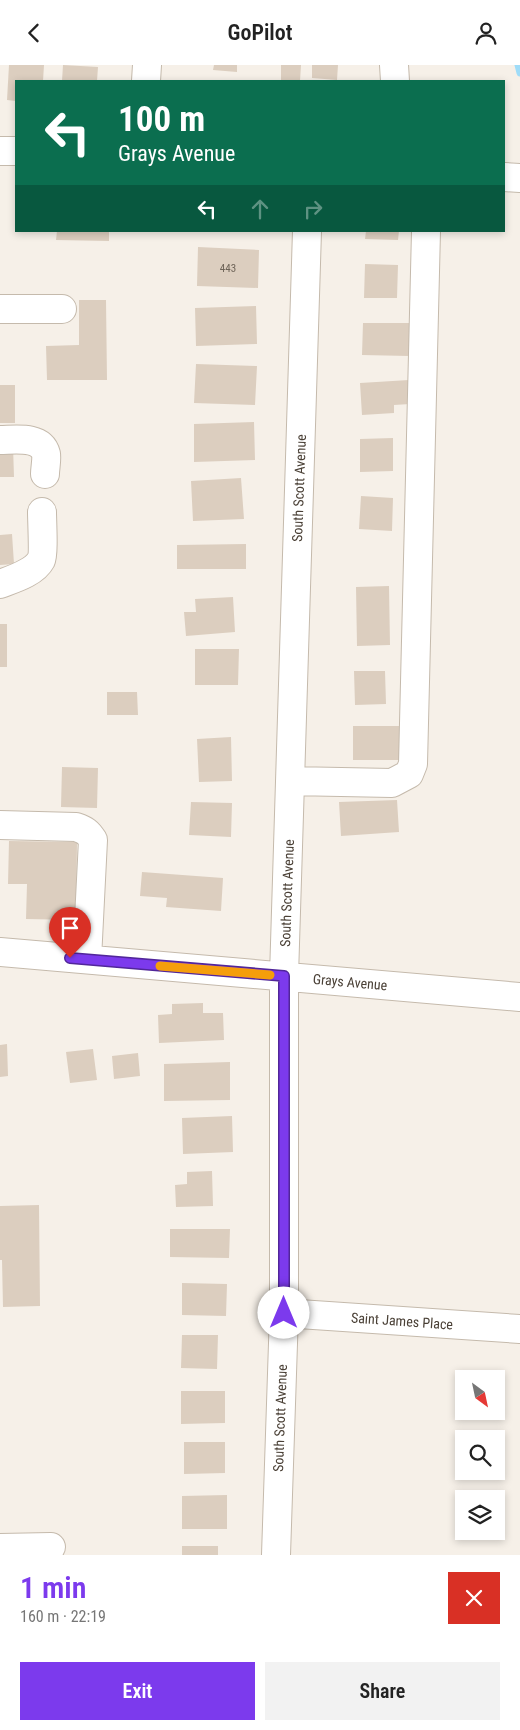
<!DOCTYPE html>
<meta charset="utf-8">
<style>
body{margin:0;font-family:"Roboto Condensed",sans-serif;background:#f2f2f2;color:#222;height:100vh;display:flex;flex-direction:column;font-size:19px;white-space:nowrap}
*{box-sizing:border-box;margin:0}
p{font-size:16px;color:#767676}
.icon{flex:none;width:28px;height:28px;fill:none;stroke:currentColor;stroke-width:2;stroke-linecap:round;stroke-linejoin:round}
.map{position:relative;height:1490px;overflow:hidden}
.details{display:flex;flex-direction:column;background:#fff;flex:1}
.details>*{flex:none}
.banner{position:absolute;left:15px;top:15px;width:490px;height:152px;border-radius:0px;box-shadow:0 2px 8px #0003;background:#0b6e4f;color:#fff;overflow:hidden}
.needle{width:32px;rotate:147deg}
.fabs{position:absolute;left:455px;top:1305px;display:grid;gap:10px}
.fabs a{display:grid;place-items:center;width:50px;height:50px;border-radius:0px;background:#fff;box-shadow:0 2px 8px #0003;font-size:25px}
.pin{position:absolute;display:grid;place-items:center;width:42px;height:42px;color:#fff;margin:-51px -21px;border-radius:50% 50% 50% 0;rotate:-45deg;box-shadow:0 0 5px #0007}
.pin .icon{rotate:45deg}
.me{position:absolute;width:55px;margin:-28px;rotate:0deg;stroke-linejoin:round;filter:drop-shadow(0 0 4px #0008)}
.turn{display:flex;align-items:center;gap:18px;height:105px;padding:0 20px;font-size:22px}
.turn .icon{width:65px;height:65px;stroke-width:2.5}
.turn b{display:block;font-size:35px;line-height:42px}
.lanes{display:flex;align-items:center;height:48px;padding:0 20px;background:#0003;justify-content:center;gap:25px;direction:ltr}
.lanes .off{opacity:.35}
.round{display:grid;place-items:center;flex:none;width:52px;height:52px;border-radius:0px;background:#f2f2f2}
.headline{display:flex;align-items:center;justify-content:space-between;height:85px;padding:0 20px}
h1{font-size:30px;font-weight:600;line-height:38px;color:#7c3aed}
.button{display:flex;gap:10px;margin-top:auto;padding:10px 20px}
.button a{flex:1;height:58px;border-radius:0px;background:#7c3aed;color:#fff;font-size:20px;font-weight:600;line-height:58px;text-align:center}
.button a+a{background:#f2f2f2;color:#222}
header{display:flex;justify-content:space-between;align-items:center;height:65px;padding:0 20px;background:#fff;font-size:22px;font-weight:600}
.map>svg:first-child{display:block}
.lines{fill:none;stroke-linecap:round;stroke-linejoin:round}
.stream{stroke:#9fdcf8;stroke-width:7}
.building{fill:#dccebf}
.minor-casing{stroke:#c5baac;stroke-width:30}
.minor{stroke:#fff;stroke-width:28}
.route-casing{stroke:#51269a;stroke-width:12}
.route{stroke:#7c3aed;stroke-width:9}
.slow{stroke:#f59e0b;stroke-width:9}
.labels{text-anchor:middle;stroke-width:4.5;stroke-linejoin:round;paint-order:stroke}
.number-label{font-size:11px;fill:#6e6458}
.street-label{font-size:14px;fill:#4a4036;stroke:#fff}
</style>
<header><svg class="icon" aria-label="back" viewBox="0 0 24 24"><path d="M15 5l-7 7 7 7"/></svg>GoPilot<svg class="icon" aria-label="person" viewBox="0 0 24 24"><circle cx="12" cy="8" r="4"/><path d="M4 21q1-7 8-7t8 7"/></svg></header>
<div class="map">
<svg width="520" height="1490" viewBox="0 0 520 1490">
<rect width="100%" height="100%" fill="#f6f0e8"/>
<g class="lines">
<path class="stream" d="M518,0L520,8"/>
</g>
<path class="building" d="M9,0H44L43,16H16V36L7,35Z
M63,0L98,2L97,16H62Z
M214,0H237V7L213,5Z
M281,0H301L300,16H281Z
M312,0H338L337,15L312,13Z
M57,166H109V176L56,175Z
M366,166H399L398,175L365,174Z
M198,182L259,185L258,223L197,221Z
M365,199L398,200L397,233H364Z
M79,235H106L107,315H47L46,281L79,280Z
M256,241L257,279L196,281L195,243Z
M363,258H409V291L362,290Z
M196,299L257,301L255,340L194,338Z
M409,315L410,339L394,340V348L362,350L360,318Z
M0,320H15V358H0Z
M254,357L255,395L194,397V359Z
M393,373V406L360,407V374Z
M13,381L14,412H0V382Z
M241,413L244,454L193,456L191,416Z
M361,431L393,433L392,466L359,464Z
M12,469L14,499L0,500V470Z
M246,479V504H177V480Z
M389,521L390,580L357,581L356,522Z
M233,532L235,567L186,571L184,547H196L195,534Z
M0,559H7V602H0Z
M195,584H239L238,620H195Z
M354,606H385L386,639L355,640Z
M107,627H137L138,650H107Z
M353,661H404V695H353Z
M231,672L232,716L199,717L197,674Z
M62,702L98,703L97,743L61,742Z
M397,735L399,767L341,771L339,737Z
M191,737L232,738L231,772L189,770Z
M9,776L77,777L76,855L26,854L27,819H8Z
M142,807L223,813L221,846L166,842L167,833L140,831Z
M203,938V948H223L224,975L159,978L158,950L172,949V939Z
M7,979L8,1011L0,1012V980Z
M93,984L97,1015L70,1018L66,987Z
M138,988L140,1011L114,1014L112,991Z
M230,997V1035L164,1036V999Z
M232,1051L233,1087L183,1089L182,1053Z
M212,1106L213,1141L176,1142L175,1120L187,1119V1107Z
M39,1140L40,1241L3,1242L2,1195H0V1141Z
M170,1164H230L229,1193L170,1192Z
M182,1218L227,1219L226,1251L182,1250Z
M182,1270H218L217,1304L181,1303Z
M181,1326H225V1358L181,1359Z
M184,1377H225V1408L184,1409Z
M227,1430V1464H182V1431Z
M182,1481H218V1490H182Z"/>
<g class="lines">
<g class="minor-casing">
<path id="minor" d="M394,0L395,16
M146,16L147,0
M0,86H16
M504,112L520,113
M0,244H62
M0,375C14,375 41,370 46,389C47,395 45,403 45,409
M0,519C13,514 34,508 41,495C44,489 42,456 42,447
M290,716L392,718L409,709L413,699L426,166
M0,760L76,762C85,765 88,767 93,775L87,894
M0,887L520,932
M284,1248L520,1264
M0,1483L51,1482
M276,1490L284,1248V911L307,166"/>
</g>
<use href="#minor" class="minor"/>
</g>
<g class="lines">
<g class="route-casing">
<path id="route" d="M70,893L284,911V1248"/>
</g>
<use href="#route" class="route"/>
<path class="slow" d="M160,901L270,910"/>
</g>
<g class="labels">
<g class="number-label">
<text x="228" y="207">443</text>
</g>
<g class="street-label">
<text transform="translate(299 423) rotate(-88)" y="5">South Scott Avenue</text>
<text transform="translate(287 828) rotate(-88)" y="5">South Scott Avenue</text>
<text transform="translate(350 917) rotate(5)" y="5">Grays Avenue</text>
<text transform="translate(402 1256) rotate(4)" y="5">Saint James Place</text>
<text transform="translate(280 1353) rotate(-88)" y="5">South Scott Avenue</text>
</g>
</g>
</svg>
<div class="fabs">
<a><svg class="needle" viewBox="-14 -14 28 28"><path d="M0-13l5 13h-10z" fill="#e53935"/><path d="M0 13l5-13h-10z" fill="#767676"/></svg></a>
<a><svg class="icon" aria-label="search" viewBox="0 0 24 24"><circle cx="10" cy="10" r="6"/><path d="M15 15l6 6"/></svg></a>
<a><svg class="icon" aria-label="layers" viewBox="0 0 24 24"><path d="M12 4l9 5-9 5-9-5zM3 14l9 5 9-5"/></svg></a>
</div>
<div class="pin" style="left:70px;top:893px;background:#d93025"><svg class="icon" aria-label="arrive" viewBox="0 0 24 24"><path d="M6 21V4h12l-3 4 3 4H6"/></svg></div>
<svg class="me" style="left:284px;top:1248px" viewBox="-20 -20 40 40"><circle r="19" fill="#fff"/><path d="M0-13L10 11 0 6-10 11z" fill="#7c3aed"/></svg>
<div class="banner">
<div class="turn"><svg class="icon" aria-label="left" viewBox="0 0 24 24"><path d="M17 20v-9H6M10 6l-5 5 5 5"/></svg><div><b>100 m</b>Grays Avenue</div></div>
<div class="lanes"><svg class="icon" aria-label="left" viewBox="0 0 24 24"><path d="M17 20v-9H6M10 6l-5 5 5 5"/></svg><svg class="icon off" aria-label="ahead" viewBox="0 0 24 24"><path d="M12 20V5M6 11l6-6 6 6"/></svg><svg class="icon off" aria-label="right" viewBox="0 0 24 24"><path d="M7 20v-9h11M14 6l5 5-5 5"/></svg></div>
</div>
</div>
<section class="details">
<div class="headline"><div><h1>1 min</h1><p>160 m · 22:19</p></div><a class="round" style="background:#d93025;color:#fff"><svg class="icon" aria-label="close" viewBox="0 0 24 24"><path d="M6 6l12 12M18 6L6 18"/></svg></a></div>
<div class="button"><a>Exit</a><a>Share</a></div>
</section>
